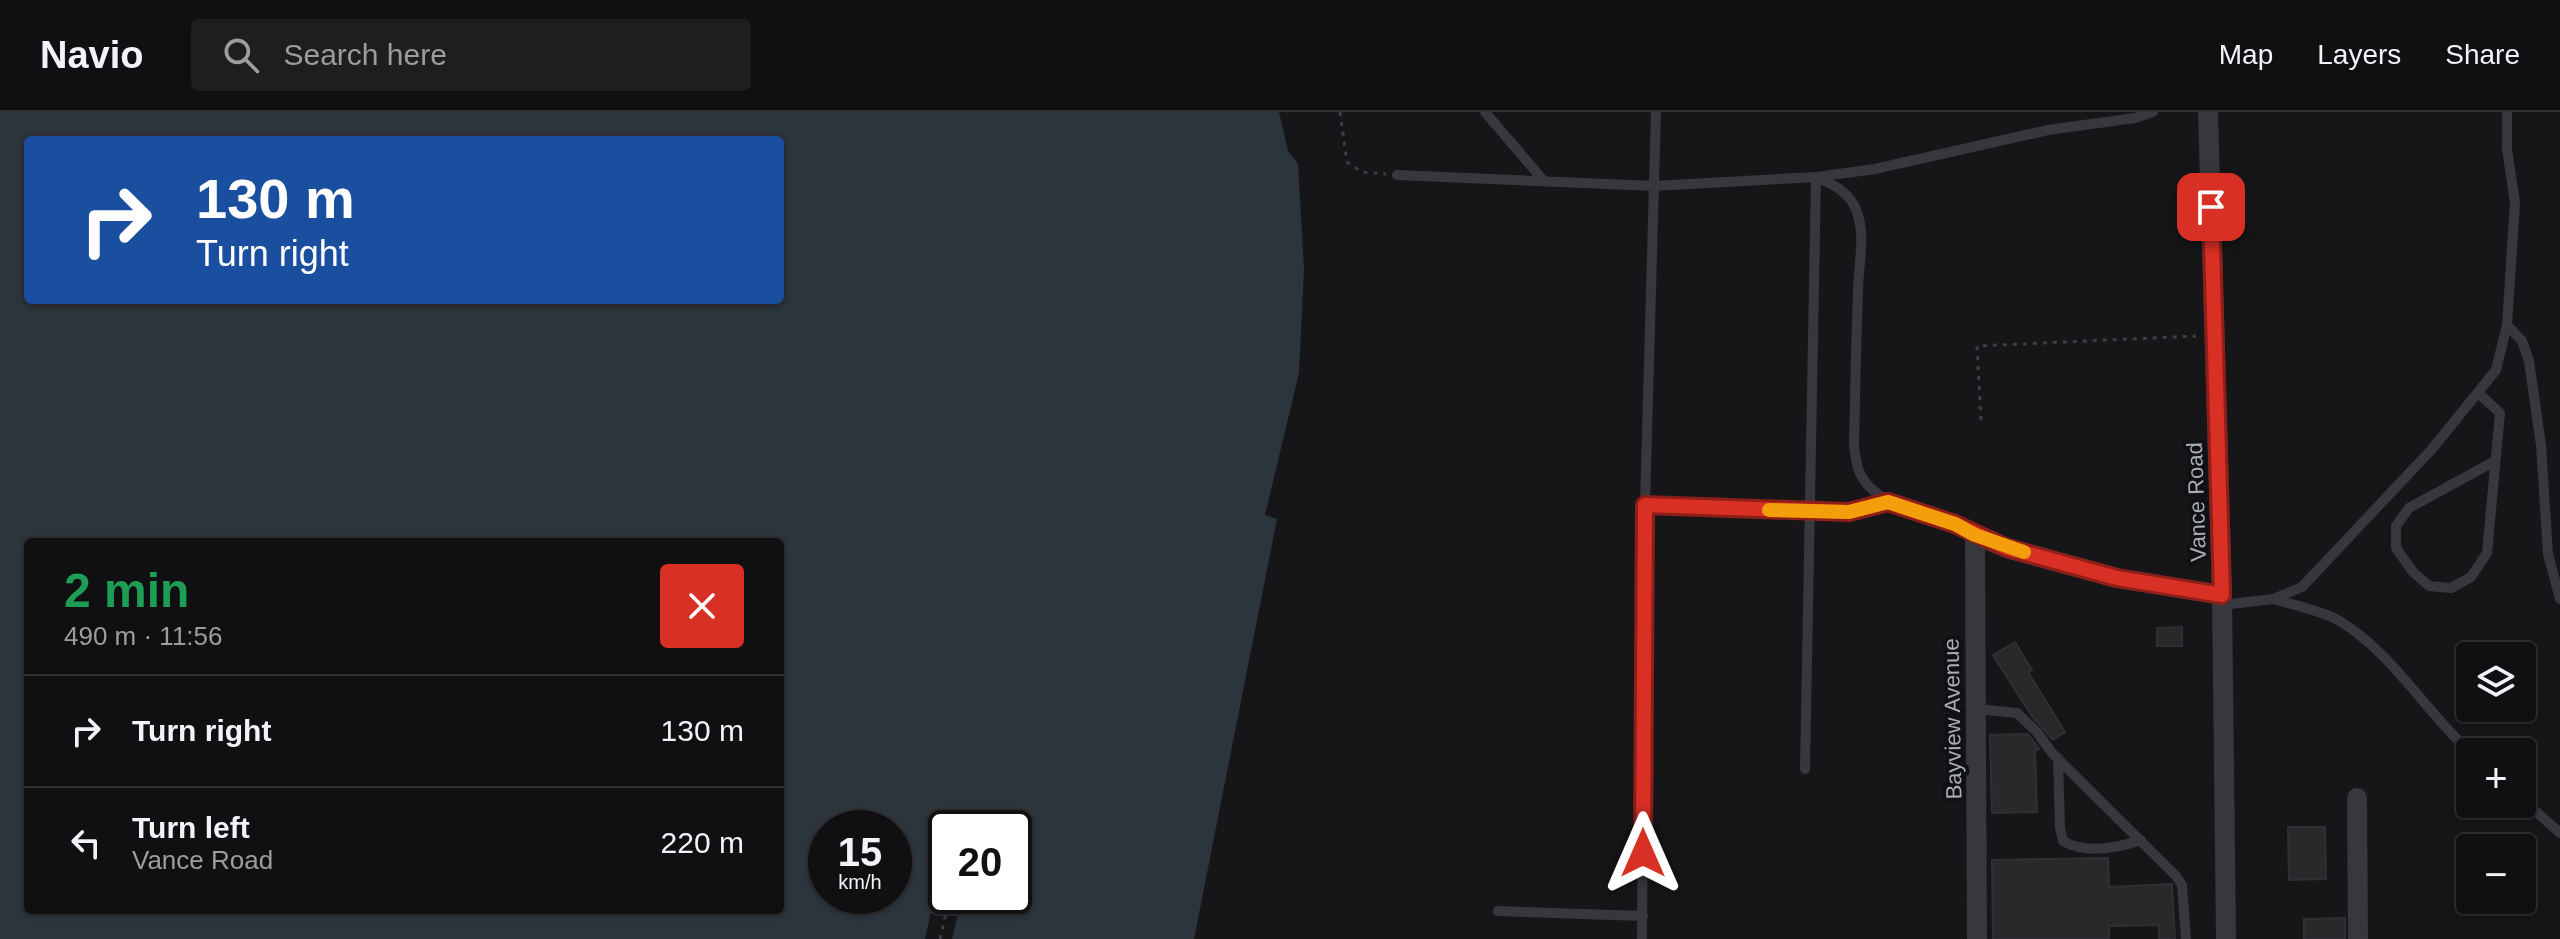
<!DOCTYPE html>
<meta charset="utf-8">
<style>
body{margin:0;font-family:Arial,sans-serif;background:#1e1e20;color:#f1f3f6;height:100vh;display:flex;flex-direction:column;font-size:30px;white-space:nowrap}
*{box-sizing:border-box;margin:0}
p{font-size:26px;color:#9c9d9f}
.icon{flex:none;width:44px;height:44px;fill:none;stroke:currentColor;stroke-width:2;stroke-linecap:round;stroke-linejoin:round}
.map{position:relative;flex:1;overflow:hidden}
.sheet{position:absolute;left:24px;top:426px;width:760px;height:376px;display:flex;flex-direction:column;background:#101012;border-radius:8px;box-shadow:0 2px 6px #0004,0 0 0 2px #303032}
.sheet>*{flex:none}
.top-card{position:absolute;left:24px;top:24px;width:760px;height:168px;border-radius:8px;box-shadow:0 2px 6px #0004,0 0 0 2px #303032;background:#1a4fa0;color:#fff;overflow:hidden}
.fabs{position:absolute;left:2456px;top:530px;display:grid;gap:16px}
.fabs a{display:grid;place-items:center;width:80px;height:80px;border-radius:8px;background:#101012;box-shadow:0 2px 6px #0004,0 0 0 2px #303032;font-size:40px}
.speed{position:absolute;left:808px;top:698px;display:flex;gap:16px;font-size:40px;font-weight:700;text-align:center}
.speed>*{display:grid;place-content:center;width:104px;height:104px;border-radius:50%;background:#101012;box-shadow:0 2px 6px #0004,0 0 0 2px #303032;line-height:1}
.speed small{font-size:20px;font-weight:400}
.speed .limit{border:4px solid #111;border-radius:12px;background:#fff;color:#111}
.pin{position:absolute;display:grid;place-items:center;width:68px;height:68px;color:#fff;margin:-34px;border-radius:16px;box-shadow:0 4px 12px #0006}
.me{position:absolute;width:88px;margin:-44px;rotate:0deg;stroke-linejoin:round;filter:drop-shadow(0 0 6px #0008)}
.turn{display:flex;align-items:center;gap:28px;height:168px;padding:0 40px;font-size:36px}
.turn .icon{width:104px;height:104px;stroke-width:2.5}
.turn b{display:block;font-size:56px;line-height:68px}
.round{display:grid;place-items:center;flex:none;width:84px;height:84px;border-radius:8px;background:#1e1e20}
.head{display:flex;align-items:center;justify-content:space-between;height:136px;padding:0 40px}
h1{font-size:48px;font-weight:700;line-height:60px;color:#1e9e55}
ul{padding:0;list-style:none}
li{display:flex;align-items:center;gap:24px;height:112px;padding:0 40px;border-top:2px solid #303032}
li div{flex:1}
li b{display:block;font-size:30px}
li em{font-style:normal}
header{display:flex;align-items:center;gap:48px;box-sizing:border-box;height:112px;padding:0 40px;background:#101012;border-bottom:2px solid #303032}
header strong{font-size:38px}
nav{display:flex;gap:44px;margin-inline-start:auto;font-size:28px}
.search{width:560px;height:72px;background:#1e1e20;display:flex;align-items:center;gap:20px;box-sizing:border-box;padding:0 28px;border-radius:8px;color:#9c9d9f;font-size:30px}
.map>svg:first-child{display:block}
.water{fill:#2c353c;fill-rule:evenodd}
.pier{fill:#161618}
.building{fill:#29292c;stroke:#303034;stroke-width:2}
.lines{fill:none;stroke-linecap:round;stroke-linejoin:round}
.path{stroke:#3d3f44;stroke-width:3;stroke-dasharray:4 6;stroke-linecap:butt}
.lane{stroke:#37383d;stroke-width:10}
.street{stroke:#37383d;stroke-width:20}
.route-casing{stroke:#8d1f18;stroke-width:20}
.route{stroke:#d93025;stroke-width:14}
.slow{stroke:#f59e0b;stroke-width:14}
.labels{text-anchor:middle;stroke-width:8;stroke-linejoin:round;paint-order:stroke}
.street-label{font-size:22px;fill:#a8adb8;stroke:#111113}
</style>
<header>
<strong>Navio</strong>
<div class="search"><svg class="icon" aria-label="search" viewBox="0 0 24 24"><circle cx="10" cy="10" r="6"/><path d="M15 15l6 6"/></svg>Search here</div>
<nav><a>Map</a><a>Layers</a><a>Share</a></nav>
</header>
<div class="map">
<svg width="2560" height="827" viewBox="0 0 2560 827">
<rect width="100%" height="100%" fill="#161618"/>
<path class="water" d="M0,0H1279L1288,39L1298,52L1304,157L1299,261L1265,403L1277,407L1194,827H0ZM28,28H780V188H28ZM28,430H780V798H28ZM826,716H894V784H826ZM946,716H1014V784H946Z"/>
<path class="pier" d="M939,764L946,765V784H962L952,827H925Z"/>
<path class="building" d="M2182,515V534H2157V516Z
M2015,530L2032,558L2028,560L2065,620L2053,628L2031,603L1993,543Z
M2028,622L2039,637L2035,639L2037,700L1992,701L1990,623Z
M2288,715H2325L2326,767L2289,768Z
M2108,746L2109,775L2172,772L2175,827H2159V813L2109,814V827H1993L1992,748Z
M2345,806V827H2304V807Z"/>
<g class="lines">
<path class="path" d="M1340,0L1347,50L1362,60L1386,62
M1981,308L1977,234L2196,224
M940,827L950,784"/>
<path class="lane" d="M1485,0L1543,68
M1397,63L1654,74L1816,65L1875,57L2048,18L2135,6L2153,0
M2507,213L2522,229L2529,249L2541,333L2548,442L2560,487
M2478,281L2500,301L2487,441L2471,465L2451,476L2429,474L2413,460L2396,436V414L2409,396L2495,349
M1645,393L1849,400L1888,390
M2273,487C2294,493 2320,498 2338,508C2392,540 2425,599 2470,640
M2222,493L2273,487L2302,475L2432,337L2496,258L2507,213L2515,91L2507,37V0
M1976,597L2017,601L2037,620L2052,641L2176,764L2182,773L2186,827
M2058,646L2060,716L2063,729C2085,742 2117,736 2141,728
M1805,657L1816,65C1834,73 1850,80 1857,100C1866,125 1858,154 1858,180C1856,232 1855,284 1854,336C1856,344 1856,354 1860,361C1876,398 1941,404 1975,423
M2522,687L2560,721
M1498,799L1643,804
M1642,827L1645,393L1656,0"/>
<path class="street" d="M2208,0L2222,483L2226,827
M2357,686L2358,827
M1977,827L1975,423L2007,436L2117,466L2222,483"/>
</g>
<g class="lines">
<g class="route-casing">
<path id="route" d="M1643,741L1645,393L1849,400L1888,390L1955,412L2007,436L2117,466L2222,483L2211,95"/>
</g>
<use href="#route" class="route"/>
<path class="slow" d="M1769,398L1849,400L1888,390L1955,412L1975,423L2024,440"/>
</g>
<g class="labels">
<g class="street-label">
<text transform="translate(2196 390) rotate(-92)" y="8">Vance Road</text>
<text transform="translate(1952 607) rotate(-91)" y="8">Bayview Avenue</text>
</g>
</g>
</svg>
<div class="fabs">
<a><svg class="icon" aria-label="layers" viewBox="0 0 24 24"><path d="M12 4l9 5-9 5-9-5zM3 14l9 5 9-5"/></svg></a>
<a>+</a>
<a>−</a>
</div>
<div class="speed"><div>15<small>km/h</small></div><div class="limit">20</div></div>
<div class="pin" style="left:2211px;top:95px;background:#d93025"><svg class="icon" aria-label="arrive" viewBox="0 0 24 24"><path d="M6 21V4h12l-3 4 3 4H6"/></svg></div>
<svg class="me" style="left:1643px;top:741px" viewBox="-20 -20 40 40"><path d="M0-17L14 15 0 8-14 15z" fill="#d93025" stroke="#fff" stroke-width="4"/></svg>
<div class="top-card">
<div class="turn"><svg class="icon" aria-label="right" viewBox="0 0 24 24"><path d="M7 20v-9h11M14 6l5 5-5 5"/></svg><div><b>130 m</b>Turn right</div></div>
</div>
<section class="sheet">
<div class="head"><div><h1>2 min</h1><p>490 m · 11:56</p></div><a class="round" style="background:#d93025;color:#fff"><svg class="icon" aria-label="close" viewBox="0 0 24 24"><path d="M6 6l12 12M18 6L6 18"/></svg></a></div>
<ul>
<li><svg class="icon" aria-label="right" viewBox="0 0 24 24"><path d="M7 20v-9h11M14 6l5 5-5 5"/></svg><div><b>Turn right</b></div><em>130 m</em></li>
<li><svg class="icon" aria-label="left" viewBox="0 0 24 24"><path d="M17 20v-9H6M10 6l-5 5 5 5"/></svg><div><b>Turn left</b><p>Vance Road</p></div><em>220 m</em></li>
</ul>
</section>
</div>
